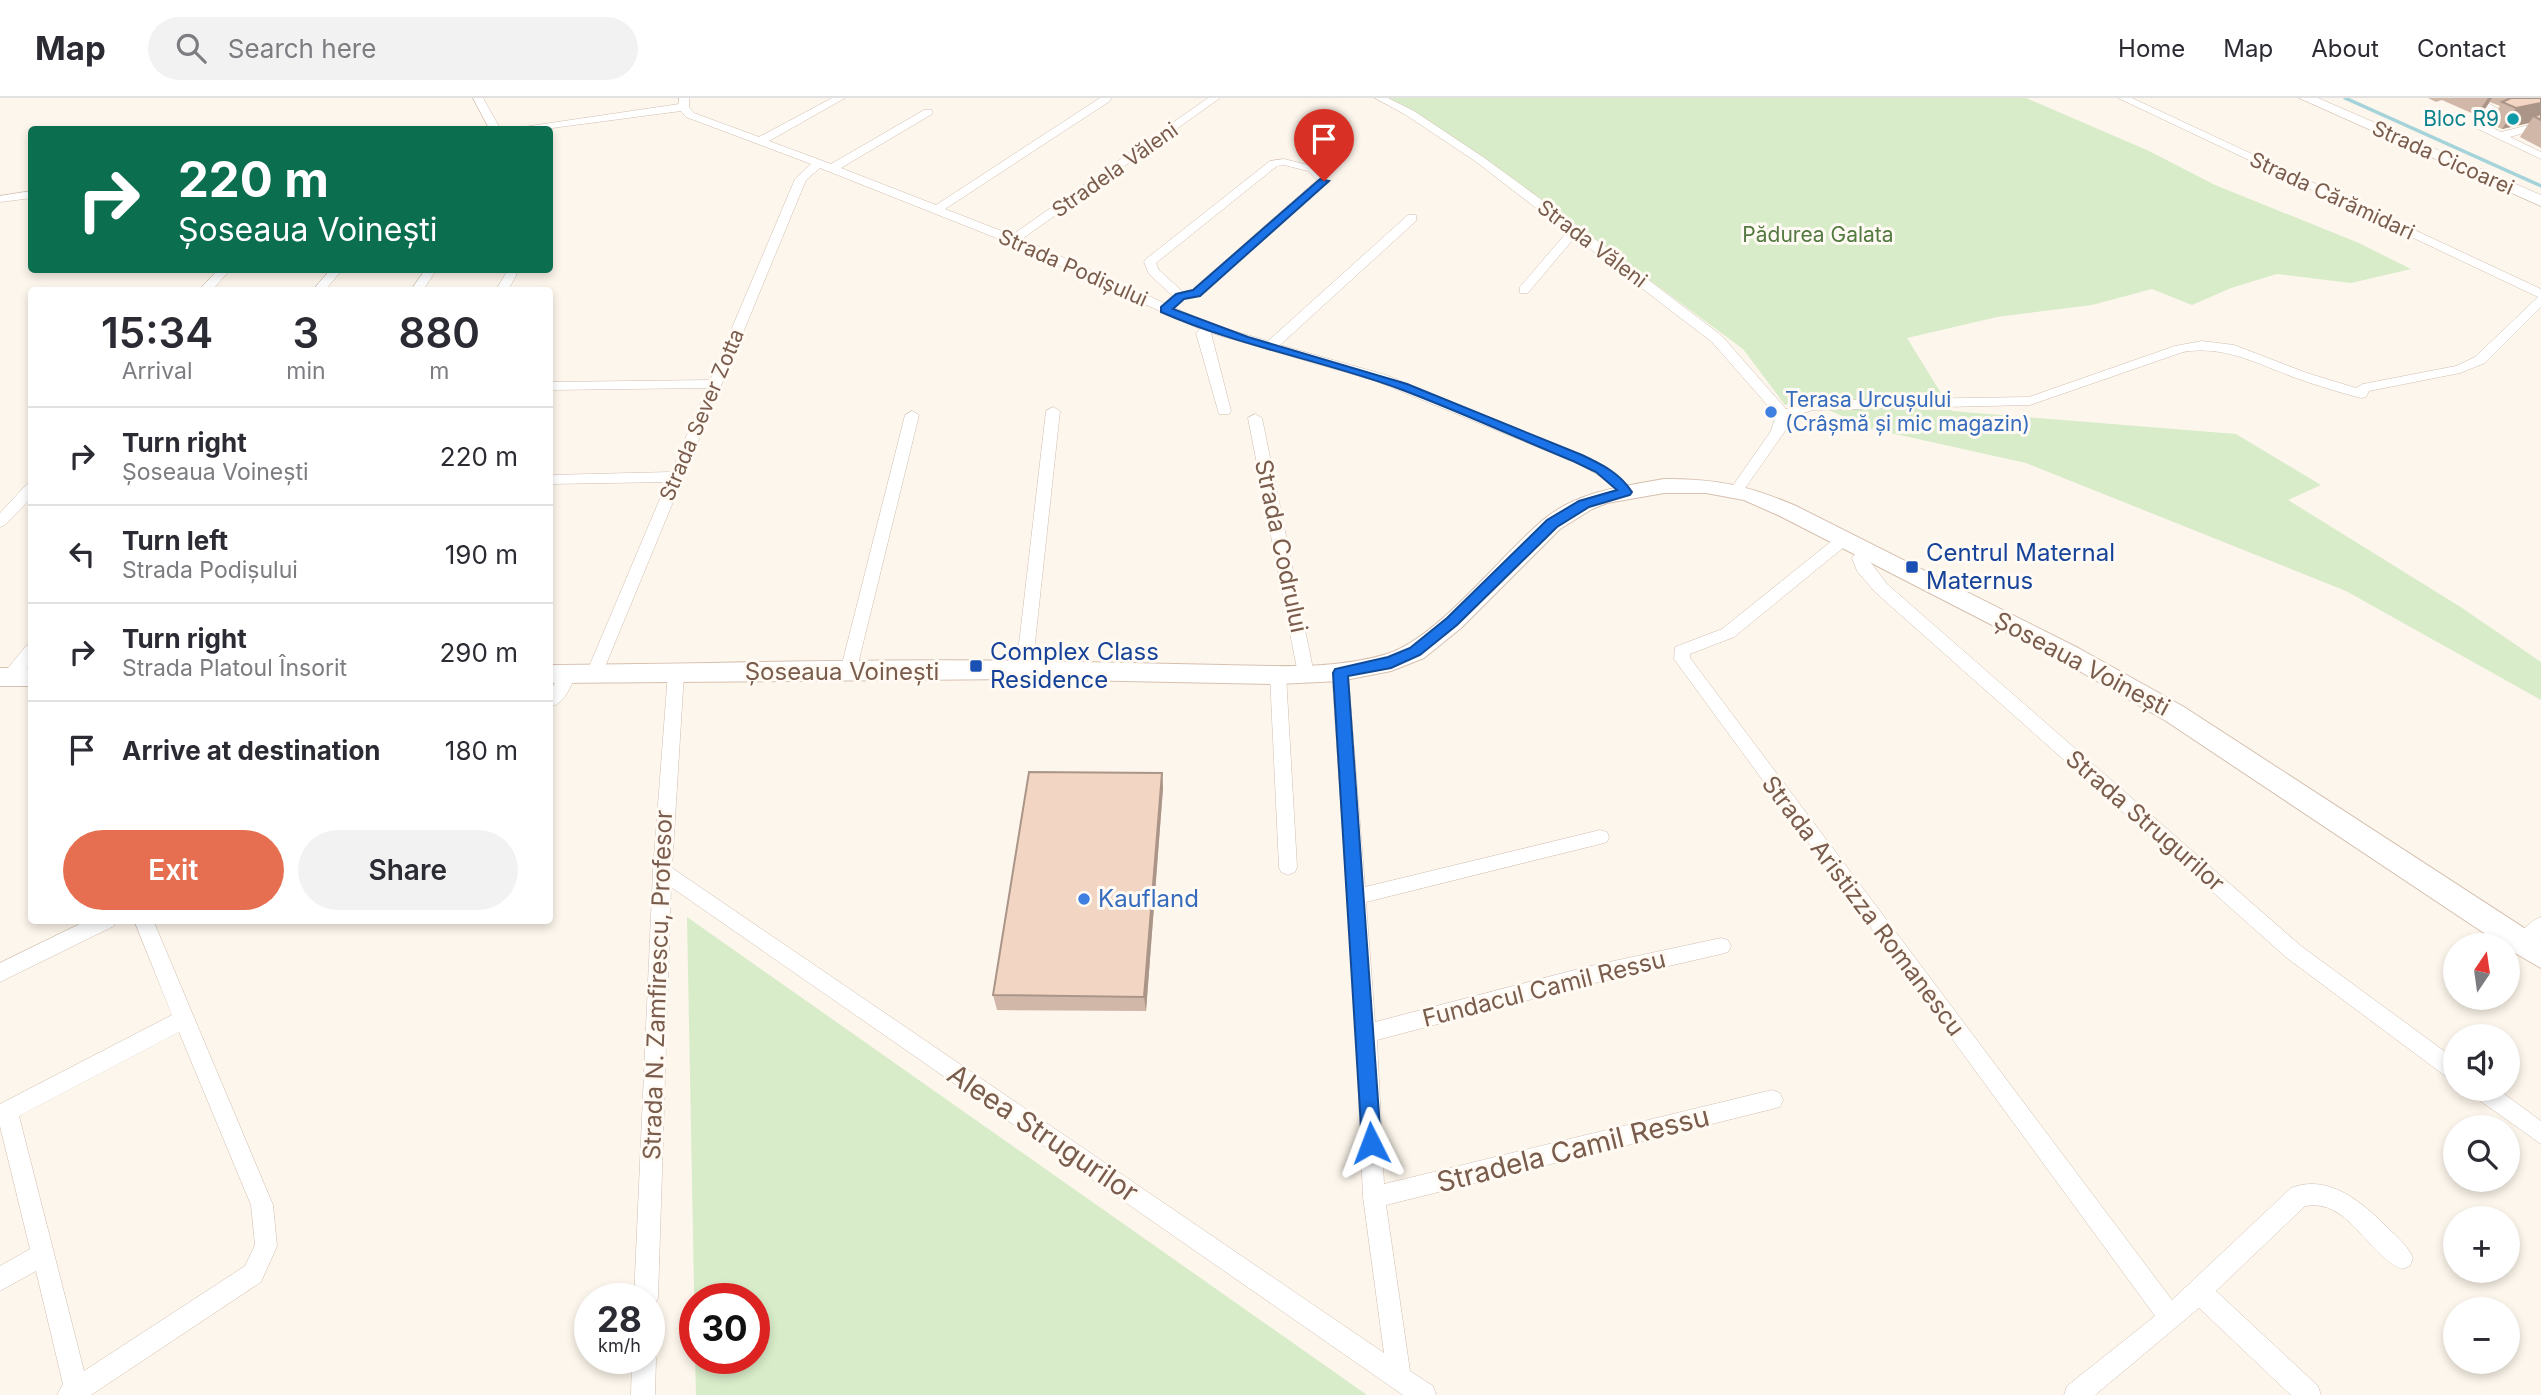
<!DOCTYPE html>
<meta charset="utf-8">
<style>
body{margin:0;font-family:Inter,sans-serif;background:#f2f2f3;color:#2b2b33;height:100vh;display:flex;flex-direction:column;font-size:26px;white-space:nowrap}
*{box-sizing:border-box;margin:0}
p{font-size:23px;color:#7c7c81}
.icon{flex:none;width:38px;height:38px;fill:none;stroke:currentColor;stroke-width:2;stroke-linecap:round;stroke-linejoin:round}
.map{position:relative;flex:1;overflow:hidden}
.side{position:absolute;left:28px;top:189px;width:525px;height:637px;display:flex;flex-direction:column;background:#fff;border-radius:7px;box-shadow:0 4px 10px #0003}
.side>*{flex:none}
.guide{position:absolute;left:28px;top:28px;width:525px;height:147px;border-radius:7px;box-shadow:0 4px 10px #0003;background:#0b6e4f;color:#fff;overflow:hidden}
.needle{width:46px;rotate:13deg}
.controls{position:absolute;left:2443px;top:835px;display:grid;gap:14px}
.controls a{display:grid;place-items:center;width:77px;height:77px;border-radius:50%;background:#fff;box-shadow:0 4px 10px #0003;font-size:35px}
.speed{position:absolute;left:574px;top:1185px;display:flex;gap:14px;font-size:35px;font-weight:700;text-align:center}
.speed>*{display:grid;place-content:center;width:91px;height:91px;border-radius:50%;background:#fff;box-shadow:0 4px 10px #0003;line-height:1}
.speed small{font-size:18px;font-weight:400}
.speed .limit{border:10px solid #d22;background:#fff;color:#111}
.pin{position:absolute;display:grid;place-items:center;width:60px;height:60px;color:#fff;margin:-72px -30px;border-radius:50% 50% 50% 0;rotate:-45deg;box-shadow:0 0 7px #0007}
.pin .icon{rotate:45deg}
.me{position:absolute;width:77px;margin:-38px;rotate:357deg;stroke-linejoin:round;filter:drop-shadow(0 0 5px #0008)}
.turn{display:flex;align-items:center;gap:24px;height:147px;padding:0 35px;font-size:32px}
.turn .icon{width:91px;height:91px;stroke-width:2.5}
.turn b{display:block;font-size:49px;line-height:60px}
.eta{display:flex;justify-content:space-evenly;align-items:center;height:119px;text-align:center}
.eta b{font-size:42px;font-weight:600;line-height:49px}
.primary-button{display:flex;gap:14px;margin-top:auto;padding:14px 35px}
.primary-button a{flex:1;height:80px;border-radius:42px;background:#e76f51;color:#fff;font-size:28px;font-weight:600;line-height:80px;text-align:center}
.primary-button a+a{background:#f2f2f3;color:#2b2b33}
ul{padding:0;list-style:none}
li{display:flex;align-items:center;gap:21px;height:98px;padding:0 35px;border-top:2px solid #e1e1e2}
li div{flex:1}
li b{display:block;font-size:26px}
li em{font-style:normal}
header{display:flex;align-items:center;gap:42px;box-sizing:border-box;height:98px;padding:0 35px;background:#fff;border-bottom:2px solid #e1e1e2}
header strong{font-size:33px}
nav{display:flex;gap:38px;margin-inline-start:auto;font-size:24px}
.search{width:490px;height:63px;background:#f2f2f3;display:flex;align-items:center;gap:18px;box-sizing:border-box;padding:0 24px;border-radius:38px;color:#7c7c81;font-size:26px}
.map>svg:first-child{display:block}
.green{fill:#d8ecc9}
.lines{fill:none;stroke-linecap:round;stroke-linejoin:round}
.stream{stroke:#a5d3da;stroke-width:3.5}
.minor-casing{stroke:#d1beb0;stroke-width:1}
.tertiary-casing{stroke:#d1beb0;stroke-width:1}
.secondary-casing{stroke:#d6c0b0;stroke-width:2}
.minor{fill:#fff;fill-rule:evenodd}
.tertiary{fill:#fff;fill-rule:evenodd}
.secondary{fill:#fff;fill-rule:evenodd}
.wall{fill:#d1b7a8}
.shaded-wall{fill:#aa9588}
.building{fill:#f3d5c3;stroke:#aa9588;stroke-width:2}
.route{fill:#1a73e8;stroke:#114b97;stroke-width:2}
.culture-dot{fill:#0f9aa8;stroke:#fffaf3;stroke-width:2.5}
.shop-dot{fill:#3f7fe0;stroke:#fffaf3;stroke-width:2.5}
.transit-dot{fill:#1a4fb4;stroke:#fffaf3;stroke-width:2.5}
.labels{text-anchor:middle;stroke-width:6;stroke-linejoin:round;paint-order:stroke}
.far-culture-label{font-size:21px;fill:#0d838f;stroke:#fffaf3;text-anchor:end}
.far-street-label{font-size:21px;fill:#7a5c4d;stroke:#fffaf3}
.far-park-label{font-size:21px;fill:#537a41;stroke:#fffaf3}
.far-shop-label{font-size:21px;fill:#366cbe;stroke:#fffaf3;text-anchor:start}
.street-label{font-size:24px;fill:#7a5c4d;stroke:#fffaf3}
.transit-label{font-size:24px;fill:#164399;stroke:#fffaf3;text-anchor:start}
.shop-label{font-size:24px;fill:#366cbe;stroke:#fffaf3;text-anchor:start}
.near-street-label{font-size:28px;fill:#7a5c4d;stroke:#fffaf3}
</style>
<header>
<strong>Map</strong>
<div class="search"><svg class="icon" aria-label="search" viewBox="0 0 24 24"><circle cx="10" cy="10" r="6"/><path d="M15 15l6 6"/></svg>Search here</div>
<nav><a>Home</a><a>Map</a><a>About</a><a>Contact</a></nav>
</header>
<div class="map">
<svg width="2541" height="1297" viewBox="0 0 2541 1297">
<rect width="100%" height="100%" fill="#fdf6ec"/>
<path class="green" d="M1388,0H2026L2149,53L2215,87L2359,145L2411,171L2351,185L2277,176L2231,190L2192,207L2152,191L2092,207L1997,219L1907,240L1952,313L2236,336L2321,387L2288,402L2459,508L2541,564V602L2346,493L2026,365L1868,330L1805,301L1785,307L1743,251L1480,57Z
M687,819L1367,1297H696L695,1260H754V1200H695V1244Z"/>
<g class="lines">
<path class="stream" d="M2345,0L2541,88"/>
<g class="minor-casing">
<path id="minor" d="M473,0H483L501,32H490Z
M679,0H689V9L694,15L759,39L832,0H845L769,43L831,66L924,12H932V16L841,70L936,107L1100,0H1111L1110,3L945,111L1012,137L1208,0H1220L1022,141L1213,227L1268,243L1408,117H1416V123L1280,247L1386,277L1582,357L1615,375L1632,394L1625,399L1620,397L1605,381L1579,366L1376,283L1211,235L1231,313L1229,316H1219L1196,235L1200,231L1009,145L820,70L806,82L602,576L600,580H588L586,576L667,384L550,386V377L671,374L707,290L550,292V284L710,282L795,81L811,66L686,19L681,13L537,32H503L679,6Z
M1375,0H1388L1414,13L1483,59L1579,129L1722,238L1786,311L1813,304L1846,302L2029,299L2175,248L2202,243L2234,247L2307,275L2356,290L2363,286L2456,268L2475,259L2538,199L2118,0H2132L2541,191V209L2485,265L2460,275L2369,293L2366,299L2361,300C2338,294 2315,287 2293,279C2256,265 2223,247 2183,254L2030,307L1813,312L1789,319L1785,333L1741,396L1736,398L1729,393L1771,333L1776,317L1712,244L1575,139L1528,195H1520V189L1567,134L1475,63L1406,17Z
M2464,0H2477L2501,12V16L2483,25L2501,34L2541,24V30L2510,39L2541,54V61L2476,30L2472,24L2473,22L2489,14Z
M1284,61L1316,69L1329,83L1200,198L1176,201L1149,176L1144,164L1146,161L1270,63ZM1284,67L1308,73L1317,82L1192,192L1183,194L1159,172L1156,165L1277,68Z
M32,93V100L0,104V98Z
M218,172H230L212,192H199Z
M330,172H342L325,192H313Z
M425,172L435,174L423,192H411Z
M511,172L517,176L508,192H496L507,173Z
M1053,309L1060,313L1032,572L1024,578L1016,572L1046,313Z
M912,313L919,317L856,574L848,580L840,574L905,317Z
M1255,316L1262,320L1314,576L1306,582L1298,576L1248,320Z
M32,384V399L5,427L0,429V415L27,386Z
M1844,436L1852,441L1849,445L1734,539L1690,556V560L2172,1202L2291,1090C2329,1075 2363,1105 2388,1130C2398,1140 2408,1148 2413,1160L2410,1168L2402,1171C2367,1157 2349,1100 2305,1108L2216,1193L2318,1288L2321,1297H2291L2199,1210L2095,1297H2064L2067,1288L2155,1218L1674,561L1675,549L1722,531L1839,437Z
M1866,448L1874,453L1868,461L1887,486L2301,848L2455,961V982L2448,980L2287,860L1875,494L1857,473L1852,460L1861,449Z
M32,546V564L16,583H4L2,579L4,575L26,548Z
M1340,568L1348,574L1365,789L1600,732L1607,734L1609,739L1607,744L1600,746L1366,804L1375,924L1586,869L1721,840L1728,842L1731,848L1728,854L1721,856L1586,887L1377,942L1384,1086L1772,992L1780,995L1783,1002L1780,1009L1386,1107L1410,1273L1433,1288L1436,1297H1403L671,789L658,1200L654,1208L649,1210V1200H634L653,773L668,575L676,569L684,575L672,770L1384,1255L1363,1099L1356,936L1332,574Z
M568,570L576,576C570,590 565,605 550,609V594L562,572Z
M1278,571L1286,577L1297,769L1295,774L1288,777L1281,774L1279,769L1270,577Z
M2541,819V840C2533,849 2528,856 2516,852L2513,846C2518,835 2530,823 2541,819Z
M88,822H116L114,828L0,884V865Z
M134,822H153L273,1107L277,1148L261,1184L91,1297H57L63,1286L36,1173L0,1193V1168L30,1151L0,1028V1006L172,917ZM179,934L251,1107L255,1147L245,1168L84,1273L19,1018Z
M2469,990H2496L2541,1023V1046L2472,997Z
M649,1250L656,1260L655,1297H631L632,1260H649Z"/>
</g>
<g class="tertiary-casing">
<path id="tertiary" d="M2299,0H2318L2541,97V108Z"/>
</g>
<g class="secondary-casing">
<path id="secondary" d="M1664,381C1717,381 1747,387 1796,408L2080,551L2184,609L2541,841V870L2508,851V847H2502L2166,623L2062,563L1780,418L1744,402L1706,395H1664L1607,405L1592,411L1560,431L1461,530L1424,560L1391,573L1340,583L1278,586L1024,581L550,585V567C711,566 873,560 1034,563C1097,564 1160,566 1223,567C1276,568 1335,572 1387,556C1438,540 1500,458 1543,422C1578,393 1621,389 1664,381Z
M0,570H32V588H0Z"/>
</g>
<use href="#minor" class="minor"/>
<use href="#tertiary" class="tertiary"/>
<use href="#secondary" class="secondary"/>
</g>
<path class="wall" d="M2428,0H2541V50L2520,39L2529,25L2502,31L2489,25L2500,8L2490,4L2483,14L2476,17L2442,2L2436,4Z
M1162,675L1163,690L1146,913L997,912L993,897Z"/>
<path class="shaded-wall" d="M2488,0H2492L2483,14L2476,17Z
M2541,5V22L2534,18L2529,25L2502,31L2516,10Z
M1162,675L1163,690L1146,913L1144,899Z"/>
<path class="building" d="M2511,0H2541V5L2516,10L2502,4Z
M2541,16V22L2534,18Z
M1029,674L1162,675L1144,899L993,897Z"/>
<path class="route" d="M1320,81L1329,83L1200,198L1184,201L1173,211L1248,239L1407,286L1582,357C1601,366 1620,375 1632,394L1630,397L1589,409L1557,429L1457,527L1420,557L1391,570L1348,578L1381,1045L1378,1051L1371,1054L1364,1051L1362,1045L1333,575L1335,571L1388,559L1410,550L1447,520L1547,422L1579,403L1617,392L1596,374L1573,363C1515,339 1458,313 1400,291C1321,262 1238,248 1161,214V209L1176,196L1193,192Z"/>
<circle class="culture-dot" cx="2513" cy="21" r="7"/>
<g class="shop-dot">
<circle cx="1771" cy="314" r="7"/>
<circle cx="1084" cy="801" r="7"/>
</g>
<g class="transit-dot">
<rect x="1905" y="462" width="14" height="14" rx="3.5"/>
<rect x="969" y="561" width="14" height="14" rx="3.5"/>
</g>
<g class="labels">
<g class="far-culture-label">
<text x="2499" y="28">Bloc R9</text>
</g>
<g class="far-street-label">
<text transform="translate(2443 60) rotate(24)" y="7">Strada Cicoarei</text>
<text transform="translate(1115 72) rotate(-35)" y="7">Stradela Văleni</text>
<text transform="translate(2332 98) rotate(25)" y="7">Strada Cărămidari</text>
<text transform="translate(1592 146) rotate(37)" y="7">Strada Văleni</text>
<text transform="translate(1073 170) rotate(24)" y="7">Strada Podișului</text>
<text transform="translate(702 317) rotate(-67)" y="7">Strada Sever Zotta</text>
</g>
<g class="far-park-label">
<text x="1818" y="144">Pădurea Galata</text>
</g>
<g class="far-shop-label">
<text x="1785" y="309">Terasa Urcușului<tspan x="1785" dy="24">(Crâșmă și mic magazin)</tspan></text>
</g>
<g class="street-label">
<text transform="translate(1281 448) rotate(78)" y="8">Strada Codrului</text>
<text transform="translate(2082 566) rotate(28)" y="8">Șoseaua Voinești</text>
<text x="842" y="582">Șoseaua Voinești</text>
<text transform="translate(2145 723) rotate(41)" y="8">Strada Strugurilor</text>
<text transform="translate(1863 808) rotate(53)" y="8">Strada Aristizza Romanescu</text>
<text transform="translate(658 887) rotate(-88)" y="8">Strada N. Zamfirescu, Profesor</text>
<text transform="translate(1544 891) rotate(-14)" y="8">Fundacul Camil Ressu</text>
</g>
<g class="transit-label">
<text x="1926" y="463">Centrul Maternal<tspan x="1926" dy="28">Maternus</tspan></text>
<text x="990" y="562">Complex Class<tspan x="990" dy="28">Residence</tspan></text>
</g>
<g class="shop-label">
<text x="1098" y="809">Kaufland</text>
</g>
<g class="near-street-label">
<text transform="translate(1043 1035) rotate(34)" y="10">Aleea Strugurilor</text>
<text transform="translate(1573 1051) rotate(-14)" y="10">Stradela Camil Ressu</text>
</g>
</g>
</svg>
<div class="controls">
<a><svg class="needle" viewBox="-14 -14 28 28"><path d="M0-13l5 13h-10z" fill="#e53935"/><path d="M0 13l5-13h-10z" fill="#7c7c81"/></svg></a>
<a><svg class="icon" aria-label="sound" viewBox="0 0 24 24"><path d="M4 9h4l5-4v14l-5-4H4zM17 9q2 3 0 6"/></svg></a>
<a><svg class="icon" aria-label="search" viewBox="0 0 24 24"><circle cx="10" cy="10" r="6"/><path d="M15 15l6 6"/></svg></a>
<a>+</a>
<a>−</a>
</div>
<div class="speed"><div>28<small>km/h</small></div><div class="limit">30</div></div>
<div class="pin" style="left:1324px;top:83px;background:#d93025"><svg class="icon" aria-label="arrive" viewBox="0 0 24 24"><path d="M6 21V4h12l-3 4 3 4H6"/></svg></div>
<svg class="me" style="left:1371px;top:1045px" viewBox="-20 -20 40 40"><path d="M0-17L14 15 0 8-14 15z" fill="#1a73e8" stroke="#fff" stroke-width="4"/></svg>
<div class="guide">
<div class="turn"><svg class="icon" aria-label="right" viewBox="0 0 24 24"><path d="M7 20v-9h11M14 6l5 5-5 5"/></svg><div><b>220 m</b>Șoseaua Voinești</div></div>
</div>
<section class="side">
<div class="eta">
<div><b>15:34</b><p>Arrival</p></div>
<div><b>3</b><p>min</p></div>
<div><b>880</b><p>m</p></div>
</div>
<ul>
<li><svg class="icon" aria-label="right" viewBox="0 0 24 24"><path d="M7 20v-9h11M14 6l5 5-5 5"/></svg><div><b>Turn right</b><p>Șoseaua Voinești</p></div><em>220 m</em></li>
<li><svg class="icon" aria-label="left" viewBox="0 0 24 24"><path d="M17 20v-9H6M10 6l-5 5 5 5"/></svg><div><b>Turn left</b><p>Strada Podișului</p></div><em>190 m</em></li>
<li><svg class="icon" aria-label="right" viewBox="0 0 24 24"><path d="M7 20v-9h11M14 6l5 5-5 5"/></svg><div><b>Turn right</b><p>Strada Platoul Însorit</p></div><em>290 m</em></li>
<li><svg class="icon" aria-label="arrive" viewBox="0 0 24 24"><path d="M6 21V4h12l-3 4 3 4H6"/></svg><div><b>Arrive at destination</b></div><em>180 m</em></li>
</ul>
<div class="primary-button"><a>Exit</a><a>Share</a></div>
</section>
</div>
